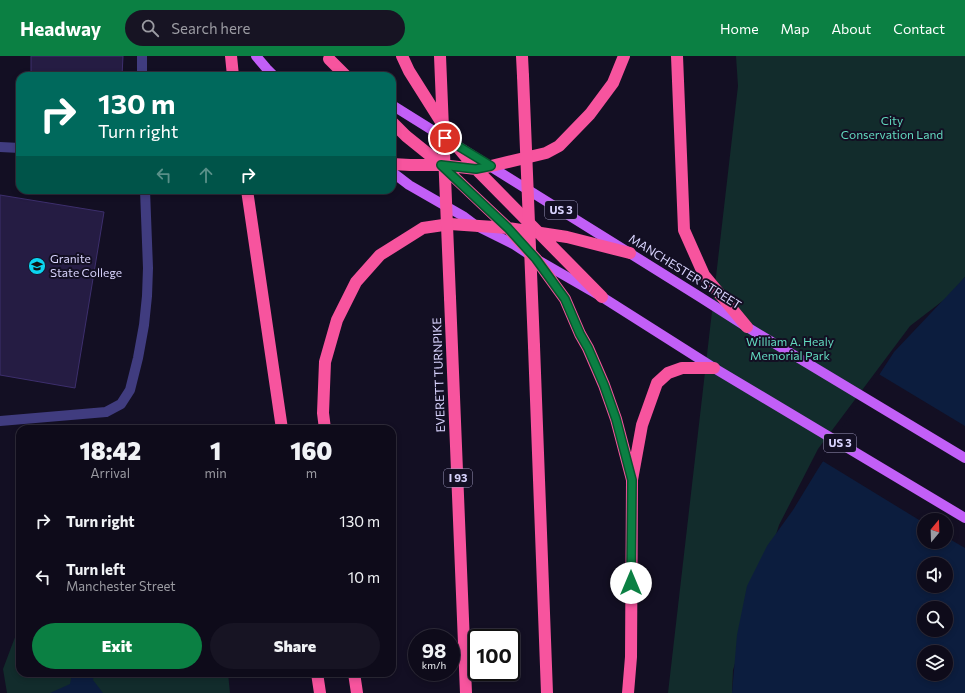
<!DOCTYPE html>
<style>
body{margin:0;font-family:Commissioner,sans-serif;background:#171423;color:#f1f3f6;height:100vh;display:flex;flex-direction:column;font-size:15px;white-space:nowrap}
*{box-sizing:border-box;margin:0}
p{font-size:13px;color:#9b9ba2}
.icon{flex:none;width:22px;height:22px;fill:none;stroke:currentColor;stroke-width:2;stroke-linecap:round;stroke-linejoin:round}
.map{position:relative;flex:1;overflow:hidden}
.details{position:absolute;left:16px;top:369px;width:380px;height:252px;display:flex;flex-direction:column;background:#0e0b1a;border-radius:12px;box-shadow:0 2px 6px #0003,0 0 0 1px #2e2b39}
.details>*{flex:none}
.top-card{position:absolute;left:16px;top:16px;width:380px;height:122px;border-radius:12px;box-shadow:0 2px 6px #0003,0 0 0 1px #2e2b39;background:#00695c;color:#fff;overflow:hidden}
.needle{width:26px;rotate:19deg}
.tools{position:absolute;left:917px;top:457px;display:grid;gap:8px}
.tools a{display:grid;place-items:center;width:36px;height:36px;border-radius:50%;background:#0e0b1a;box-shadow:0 2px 6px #0003,0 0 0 1px #2e2b39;font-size:20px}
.speed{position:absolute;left:408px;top:573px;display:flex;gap:8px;font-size:20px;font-weight:700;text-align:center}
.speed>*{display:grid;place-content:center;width:52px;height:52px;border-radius:50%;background:#0e0b1a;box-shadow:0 2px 6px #0003,0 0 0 1px #2e2b39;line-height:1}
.speed small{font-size:10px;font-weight:400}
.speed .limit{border:2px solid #111;border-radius:6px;background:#fff;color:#111}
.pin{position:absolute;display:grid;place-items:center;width:34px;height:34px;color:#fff;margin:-17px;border:2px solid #fff;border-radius:50%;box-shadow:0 1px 4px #0007}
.me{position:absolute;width:44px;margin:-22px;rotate:0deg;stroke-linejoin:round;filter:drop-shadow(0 0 3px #0008)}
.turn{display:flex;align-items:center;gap:14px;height:84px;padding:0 16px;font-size:18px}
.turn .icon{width:52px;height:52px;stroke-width:2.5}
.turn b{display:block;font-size:28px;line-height:34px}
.lanes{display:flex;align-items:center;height:38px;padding:0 16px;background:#0003;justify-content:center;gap:20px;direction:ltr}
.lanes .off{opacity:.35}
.eta{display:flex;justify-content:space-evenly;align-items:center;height:68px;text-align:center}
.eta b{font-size:24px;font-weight:800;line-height:28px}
.cta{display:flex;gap:8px;margin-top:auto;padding:8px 16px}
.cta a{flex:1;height:46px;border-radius:24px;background:#0b8043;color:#fff;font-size:16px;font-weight:800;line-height:46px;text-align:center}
.cta a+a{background:#171423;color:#f1f3f6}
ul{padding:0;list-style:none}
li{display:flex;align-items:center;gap:12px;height:56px;padding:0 16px}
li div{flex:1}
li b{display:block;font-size:15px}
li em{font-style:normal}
header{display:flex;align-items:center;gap:24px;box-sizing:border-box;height:56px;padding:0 20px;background:#0b8043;color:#fff}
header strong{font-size:19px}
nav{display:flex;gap:22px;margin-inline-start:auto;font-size:14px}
.search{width:280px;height:36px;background:#171423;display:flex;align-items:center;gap:10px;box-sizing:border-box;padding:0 14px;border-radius:22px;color:#9b9ba2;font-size:15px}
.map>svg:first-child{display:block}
.green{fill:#122c2c}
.water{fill:#0c1d3e;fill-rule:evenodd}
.pier{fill:#130f23}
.building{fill:#251c43;stroke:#3d2f6d}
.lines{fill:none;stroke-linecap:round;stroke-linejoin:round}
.service{stroke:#403c7f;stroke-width:10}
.primary{stroke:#c25ff7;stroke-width:10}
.motorway{stroke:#f7549e;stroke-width:12}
.motorway-bridge{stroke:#f7549e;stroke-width:12}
.route-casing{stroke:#07532c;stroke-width:10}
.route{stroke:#0b8043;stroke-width:7}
.labels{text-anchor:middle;stroke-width:4;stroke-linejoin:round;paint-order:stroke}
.shield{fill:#130f23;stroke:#9d98bc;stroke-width:1}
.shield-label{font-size:11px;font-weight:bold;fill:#d8d3fd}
.park-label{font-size:12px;fill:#62d9be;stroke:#130f23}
.poi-label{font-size:12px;fill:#d8d3fd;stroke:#130f23;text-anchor:start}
.street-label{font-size:12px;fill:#d8d3fd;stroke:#130f23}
</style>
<header>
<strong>Headway</strong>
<div class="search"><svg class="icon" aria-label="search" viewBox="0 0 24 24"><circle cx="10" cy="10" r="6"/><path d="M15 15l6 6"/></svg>Search here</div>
<nav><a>Home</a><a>Map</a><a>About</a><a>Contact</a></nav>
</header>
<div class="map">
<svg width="965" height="637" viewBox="0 0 965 637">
<rect width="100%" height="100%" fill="#130f23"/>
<path class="green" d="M736,0H965V221L949,240L910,270L818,393L779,469L733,614L732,637H668L738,30Z
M20,568V617H228L230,637H7L3,613Z"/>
<path class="water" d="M965,221V637H732L737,579L747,530L767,490L793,454L818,413L894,296ZM924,464H946V486H924ZM924,508H946V530H924ZM924,552H946V574H924ZM924,596H946V618H924Z
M72,617H94L93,624L103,637H50L70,628Z"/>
<path class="pier" d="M877,317L965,370V492L946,481V464H924V467L821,404Z"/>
<path class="building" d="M31,0H123L122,20H31Z
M0,139L104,156L75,332L0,319Z"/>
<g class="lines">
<path class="service" d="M142,0V20
M0,91L20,92
M0,365L106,356L121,348L130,334L138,302L144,269L147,240L148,212L145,134"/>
<path class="primary" d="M256,0L267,13L274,20
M392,49L700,241L747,271L965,402
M392,116L409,129L463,160L475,169L515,189L536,203L602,241L714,312L965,462"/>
<path class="motorway" d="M231,0L233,20
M402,0L409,15L455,88L476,113L602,241
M522,0L523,20
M677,0L684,174L704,219L747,271
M329,3L346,20
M392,66L406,80L437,105L508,172L536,203L565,243L580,278L588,292L604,329L616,363L632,424
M392,108L410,109H441L476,113L491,110L546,97L559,90L590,58L613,27L624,0
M247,134L282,373
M450,242L466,637
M534,290L547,637
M325,373L323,357L325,306L337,264L356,226L380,199L423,172L450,168L508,172L567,181L630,197
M317,617L320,637
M354,617L357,637
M628,637L631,601L632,424L642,369L657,327L668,317L682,312H714"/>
<path class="motorway-bridge" d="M440,0L450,242
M523,20L534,290"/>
</g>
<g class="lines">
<g class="route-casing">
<path id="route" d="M445,82L491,110L476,113L441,109L508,172L536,203L565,243L580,278L588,292L604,329L616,363L632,424L631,527"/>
</g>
<use href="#route" class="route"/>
</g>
<defs>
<g id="university-disc" transform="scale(0.9)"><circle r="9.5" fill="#0cd4f0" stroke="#130f23"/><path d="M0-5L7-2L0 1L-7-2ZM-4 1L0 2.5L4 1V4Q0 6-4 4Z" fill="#111"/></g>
</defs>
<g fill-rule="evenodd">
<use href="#university-disc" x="37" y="210"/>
</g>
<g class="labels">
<g class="shield">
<rect x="545" y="145" width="32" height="18" rx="3"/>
<rect x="824" y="378" width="32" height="18" rx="3"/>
<rect x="444" y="413" width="28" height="18" rx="3"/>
</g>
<g class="shield-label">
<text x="561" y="158">US 3</text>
<text x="840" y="391">US 3</text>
<text x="458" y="426">I 93</text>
</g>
<g class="park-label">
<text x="892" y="69">City<tspan x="892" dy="14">Conservation Land</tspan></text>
<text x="790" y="290">William A. Healy<tspan x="790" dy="14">Memorial Park</tspan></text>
</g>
<g class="poi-label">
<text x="50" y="207">Granite<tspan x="50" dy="14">State College</tspan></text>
</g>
<g class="street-label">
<text transform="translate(685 216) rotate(32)" y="4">MANCHESTER STREET</text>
<text transform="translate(439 319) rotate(-92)" y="4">EVERETT TURNPIKE</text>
</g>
</g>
</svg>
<div class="tools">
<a><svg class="needle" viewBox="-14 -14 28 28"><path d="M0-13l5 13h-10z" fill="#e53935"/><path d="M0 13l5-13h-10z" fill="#9b9ba2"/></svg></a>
<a><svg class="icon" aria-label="sound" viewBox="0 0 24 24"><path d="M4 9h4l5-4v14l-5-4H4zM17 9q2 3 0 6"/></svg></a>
<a><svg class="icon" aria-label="search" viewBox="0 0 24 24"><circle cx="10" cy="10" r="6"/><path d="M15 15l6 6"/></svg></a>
<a><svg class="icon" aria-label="layers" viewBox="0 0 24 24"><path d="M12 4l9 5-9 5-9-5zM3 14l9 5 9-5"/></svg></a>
</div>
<div class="speed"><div>98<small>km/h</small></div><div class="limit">100</div></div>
<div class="pin" style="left:445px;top:82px;background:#d93025"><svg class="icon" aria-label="arrive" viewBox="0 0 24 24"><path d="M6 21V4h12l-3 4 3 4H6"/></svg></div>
<svg class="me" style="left:631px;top:527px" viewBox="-20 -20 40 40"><circle r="19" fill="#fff"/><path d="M0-13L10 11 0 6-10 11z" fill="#0b8043"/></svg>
<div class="top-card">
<div class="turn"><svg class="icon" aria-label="right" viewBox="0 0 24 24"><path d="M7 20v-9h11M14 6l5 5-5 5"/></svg><div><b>130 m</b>Turn right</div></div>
<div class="lanes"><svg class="icon off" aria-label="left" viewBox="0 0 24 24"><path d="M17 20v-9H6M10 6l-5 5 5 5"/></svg><svg class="icon off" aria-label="ahead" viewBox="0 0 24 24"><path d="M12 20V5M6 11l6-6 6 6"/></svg><svg class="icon" aria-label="right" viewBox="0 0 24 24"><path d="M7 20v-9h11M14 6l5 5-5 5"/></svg></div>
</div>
<section class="details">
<div class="eta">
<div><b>18:42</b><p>Arrival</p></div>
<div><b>1</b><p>min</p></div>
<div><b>160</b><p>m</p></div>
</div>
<ul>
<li><svg class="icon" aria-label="right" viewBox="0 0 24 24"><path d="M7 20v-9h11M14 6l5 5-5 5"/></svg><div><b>Turn right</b></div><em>130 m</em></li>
<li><svg class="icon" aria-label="left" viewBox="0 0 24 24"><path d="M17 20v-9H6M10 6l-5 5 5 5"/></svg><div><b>Turn left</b><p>Manchester Street</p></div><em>10 m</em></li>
</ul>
<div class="cta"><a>Exit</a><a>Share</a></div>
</section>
</div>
